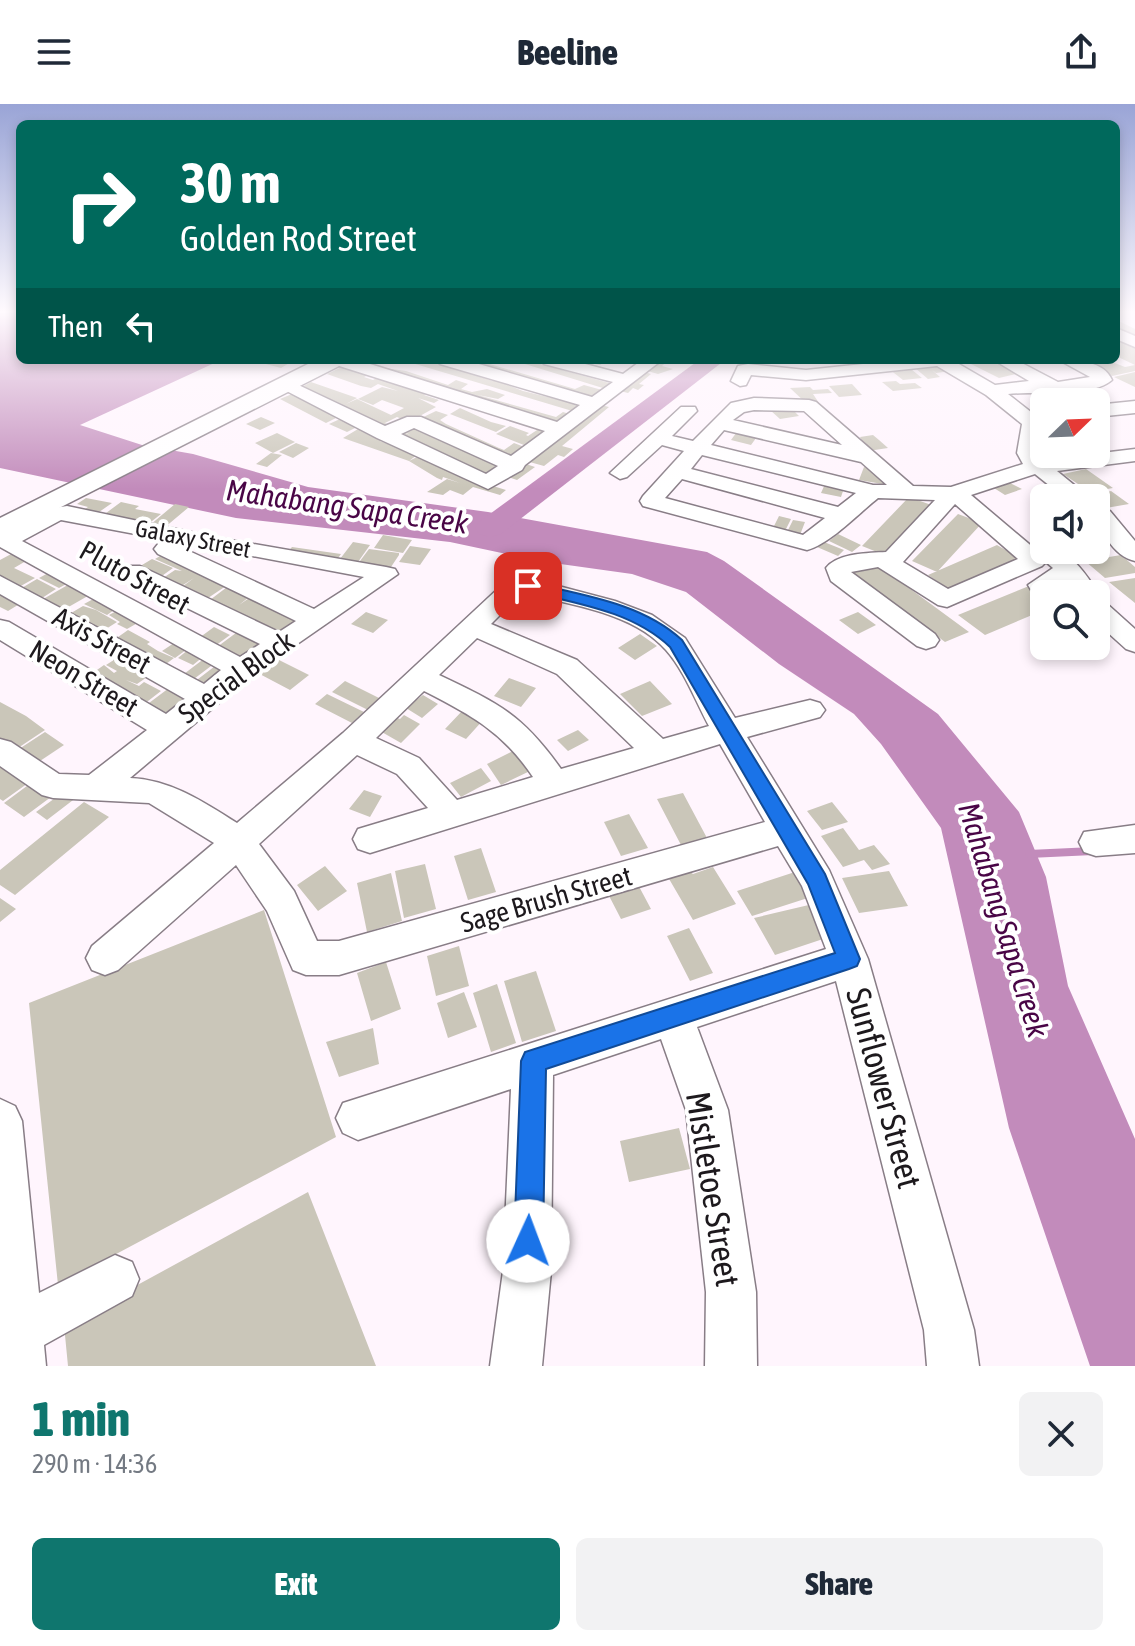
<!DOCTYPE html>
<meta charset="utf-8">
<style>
body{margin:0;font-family:"Asap Condensed",sans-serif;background:#f2f2f3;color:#1f2937;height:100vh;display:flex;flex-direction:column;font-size:30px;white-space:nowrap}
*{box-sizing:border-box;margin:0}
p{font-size:26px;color:#747a83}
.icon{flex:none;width:44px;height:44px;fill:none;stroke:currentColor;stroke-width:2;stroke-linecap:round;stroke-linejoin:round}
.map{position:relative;height:1262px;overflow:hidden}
.panel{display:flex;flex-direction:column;background:#fff;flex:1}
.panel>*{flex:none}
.guide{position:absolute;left:16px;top:16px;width:1104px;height:244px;border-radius:12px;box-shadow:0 4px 12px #0003;background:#00695c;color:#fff;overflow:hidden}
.needle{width:52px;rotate:67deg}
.buttons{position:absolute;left:1030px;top:284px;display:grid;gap:16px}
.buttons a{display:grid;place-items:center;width:80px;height:80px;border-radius:12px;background:#fff;box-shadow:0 4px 12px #0003;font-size:40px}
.pin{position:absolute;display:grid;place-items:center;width:68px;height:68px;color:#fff;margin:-34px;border-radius:16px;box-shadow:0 4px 12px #0006}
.me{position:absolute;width:88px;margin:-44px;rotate:2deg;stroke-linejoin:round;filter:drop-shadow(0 0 6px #0008)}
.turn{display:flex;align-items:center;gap:28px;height:168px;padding:0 32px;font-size:36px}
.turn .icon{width:104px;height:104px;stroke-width:2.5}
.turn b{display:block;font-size:56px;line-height:68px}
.then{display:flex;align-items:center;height:76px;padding:0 32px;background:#0003;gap:16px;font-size:30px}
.round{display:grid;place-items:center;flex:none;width:84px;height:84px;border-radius:12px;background:#f2f2f3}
.overview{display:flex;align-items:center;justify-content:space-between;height:136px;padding:0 32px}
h1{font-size:48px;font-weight:800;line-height:60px;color:#0f766e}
.button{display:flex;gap:16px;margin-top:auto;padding:16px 32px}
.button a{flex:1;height:92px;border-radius:12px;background:#0f766e;color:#fff;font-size:32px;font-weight:800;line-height:92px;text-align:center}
.button a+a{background:#f2f2f3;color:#1f2937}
header{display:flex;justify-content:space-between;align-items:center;height:104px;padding:0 32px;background:#fff;font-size:36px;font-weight:800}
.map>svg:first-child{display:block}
.water{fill:#c28bbb}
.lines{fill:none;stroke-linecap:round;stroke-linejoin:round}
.stream{stroke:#c28bbb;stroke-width:8}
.river{fill:#c28bbb;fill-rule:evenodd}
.building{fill:#cac6b9}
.minor-casing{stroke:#887d86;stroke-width:3}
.major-casing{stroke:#887d86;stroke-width:3}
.minor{fill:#fff;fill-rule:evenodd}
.major{fill:#fff;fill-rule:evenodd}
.route{fill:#1a73e8;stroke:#114b97;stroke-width:2}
.labels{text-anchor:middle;stroke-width:8;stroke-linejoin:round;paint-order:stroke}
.far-street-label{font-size:24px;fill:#1d191d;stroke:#fff}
.street-label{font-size:28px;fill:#1d191d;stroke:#fff}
.water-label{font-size:30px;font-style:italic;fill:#490546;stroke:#fff}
.near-street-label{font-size:34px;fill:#1d191d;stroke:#fff}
</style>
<header><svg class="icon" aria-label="menu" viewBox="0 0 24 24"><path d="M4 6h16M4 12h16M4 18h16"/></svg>Beeline<svg class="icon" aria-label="share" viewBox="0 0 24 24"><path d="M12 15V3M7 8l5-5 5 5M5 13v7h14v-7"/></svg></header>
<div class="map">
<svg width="1135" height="1262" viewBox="0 0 1135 1262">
<rect width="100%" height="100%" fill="#fff5fd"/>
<path class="water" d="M20,208V256H221L80,321L142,341L193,350L308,383L488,408L707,448L724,457L938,610L1019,708L1046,773L1068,882L1135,1035V1262H1090L1009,1024L941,724L881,640L854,610L779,560L686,488L632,470L539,457L450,438L236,414L0,364V209Z"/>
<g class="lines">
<path class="stream" d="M1029,750L1093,747"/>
<path class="river" d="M699,256H725L501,430L490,433L479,430L475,424L479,418Z"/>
</g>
<path class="building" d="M1121,218L1135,225V234L1116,225V219Z
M1116,235L1135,240V261L1116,252Z
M268,256H282L291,258L281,264L262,259Z
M402,256H428L493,277L500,273L515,277L508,281L523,287L556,295L563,290L587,298L579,309Z
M457,256H476L575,285L584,281L602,286L591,298Z
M512,256H526L613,280L606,285Z
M563,256H608L600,261L588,259L627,271Z
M658,256H668L662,262L673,265L658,270L644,266Z
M981,256H994L1020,269L999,274L969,259Z
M1077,256H1107L1125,263L1135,261V267L1112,272Z
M939,259L950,267L936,269L932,266L940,273L928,275L914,263Z
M348,260L373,269L364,273L373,276L380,272L430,287L424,291L439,296L434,299L418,294L436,303L409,318L397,313L385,319L395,324L378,322L332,297L300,284L311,278L357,294L346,300L357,295L391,311L404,304L382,296L373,301L358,295L382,283L398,287L378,280L371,284L361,282L327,270Z
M906,261L922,274L903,276L889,265Z
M378,263L406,267L448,281L456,276L468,280L461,285L472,288L487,285L505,291L498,295L478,291L556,313L563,308L573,311L557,323Z
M642,267L651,270L639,280L644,281L638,286L633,284L628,289L616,286Z
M1135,268V283L1114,273Z
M896,277L900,280L915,279L922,284L893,287L882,278Z
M852,280L862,291L839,293L829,282Z
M810,283L813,286L828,285L832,289L813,290L819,299L807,300L790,284Z
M292,290L338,313L326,319L280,295Z
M597,300L609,303L562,342L573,345L564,353L558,351L544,362L526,357Z
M790,303L799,312L780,315L770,306Z
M460,304L491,318L506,322L496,328L450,310Z
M436,307L448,311L440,316L446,320L499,344L504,346L514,339L527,344L508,357L415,317Z
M261,313L275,319L260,326L246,320Z
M340,315L343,317L357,323L347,328L329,320Z
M415,318L505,360L486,373L388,330L397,325L410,331L400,325Z
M510,322L529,329L526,331L528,332L543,322L553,326L529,343L496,330Z
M358,325L382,335L380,337L417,351L409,357L343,334Z
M739,325L759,330L751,341L731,336Z
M277,329L295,338L273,349L255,339Z
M873,331L879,336L888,344L868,347L860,333Z
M296,339L309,344L293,354L279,348Z
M271,349L282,351L267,363L256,360Z
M417,353L454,370L506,386L500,391L473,383L463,391L450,386L443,391L427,388L447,375L460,379L443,373L442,376L437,374L409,357Z
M523,359L535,363L517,376L505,372Z
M864,363L878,366L900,383L859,376Z
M1086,365L1113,384L1090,388L1063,370Z
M1010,379L1022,385L1005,391L994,384Z
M825,380L844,384L841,393L821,389Z
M1111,387L1129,400L1106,404L1096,394H1086Z
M909,393L937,403L892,454L862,442Z
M86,394L112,399L92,413L78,410L88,403L77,400Z
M121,398L139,402L135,405L161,410L147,421L137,418L144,411L134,419L102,412Z
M175,400L189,403L164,424L150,421Z
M958,410L982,419L937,468L912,457Z
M779,412L791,415L785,427L773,424Z
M793,416L805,418L800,431L787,428Z
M838,430L861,441L852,448L829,437Z
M383,431L400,434L412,436L403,449L374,444Z
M353,438L370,441L358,458L340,455Z
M824,438L844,446L838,452L817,443Z
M997,441L1021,455L951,487L928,471Z
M410,442L431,445L420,461L399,458Z
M292,443L341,450L336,457L285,451Z
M369,445L399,449V451L389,466L357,461Z
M167,448L229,480L205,496L179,485L194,474L177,485L160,476L175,466L182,467L155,455Z
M13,449L26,457L14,464L35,474L19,483L0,476V456Z
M1121,451L1135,463V469L1105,474L1085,457Z
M152,455L173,464L159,474L137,464Z
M875,459L969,528L945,538L852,468Z
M50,468L70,478L59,484L39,474Z
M1135,474V499L1109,478Z
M37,475L56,485L39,496L20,485Z
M73,478L93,489L58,509L38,498Z
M231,480L254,489L239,501L255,490L306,511L279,531L206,499Z
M1034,480L1049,490H1044V506L985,531L958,511Z
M0,487L26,496L8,507L0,503Z
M97,493L117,504L107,511L84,500Z
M83,502L96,506L117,518L98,530L66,512Z
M120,505L141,517L127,525L117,520L120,518L109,511Z
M366,508L388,516L373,529L351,520Z
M858,508L876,521L858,530L839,516Z
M214,523L230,531L215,542L199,534Z
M244,523L269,535L243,555L217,543Z
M128,526L150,538L147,540L158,547L174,554L158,566L143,558L154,549L145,555L111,538Z
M640,530L657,542L635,556L618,544Z
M177,537L190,543L175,554L162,547Z
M189,545L204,552L193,561L178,554Z
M120,552L153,569L137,580L126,576L139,582L144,578L161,587L139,604L87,573L104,561L114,569L117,567L106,561Z
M271,552L309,571L290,586L252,566Z
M205,554L215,559L186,581L176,576Z
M219,559L231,564L201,588L189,582Z
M509,574L536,584L521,603L494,592Z
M345,577L381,595L368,606L332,588Z
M650,577L672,600L642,612L620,590Z
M173,581L195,592L163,617L141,605Z
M327,590L364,608L352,619L315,600Z
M423,591L438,600L422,614L406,604Z
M0,598L26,612L45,626L12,648L0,639Z
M463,606L484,615L466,635L445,625Z
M404,611L420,620L401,639L380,627L395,613L400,615Z
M578,626L589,636L568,647L557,636Z
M45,628L64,641L34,661L16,647Z
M513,647L530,667L501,681L487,660Z
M0,657L31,677L3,697L0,695Z
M481,664L491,677L461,693L450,679Z
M35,676L55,690L24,713L4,699Z
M66,686L77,693L47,716L36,708Z
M364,686L382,692L370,713L349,705Z
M683,689L707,734L681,741L657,695Z
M84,698L109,713L15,791L0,781V766Z
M832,698L848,718L822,726L807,707Z
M629,710L648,744L621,752L604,718Z
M843,724L859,746L874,741L890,760L872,766L864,756L843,763L821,732Z
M481,744L496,788L468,796L454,752Z
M425,760L436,805L404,814L395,767Z
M325,762L347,787L318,807L297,781Z
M682,762L693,770L713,763L736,800L693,816L665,768Z
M798,767L814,792L752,812L737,787Z
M889,767L908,802L859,809L842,774Z
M391,769L402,817L367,828L357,779Z
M635,775L651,805L621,815L606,786Z
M0,794L16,805L0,818Z
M813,800L823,835L775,851L754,814Z
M264,806L336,1033L58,1181L29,899Z
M689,824L713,869L690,877L667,832Z
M459,842L469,882L436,892L427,852Z
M386,858L401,905L371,917L357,869Z
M536,867L556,927L522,938L504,877Z
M497,880L516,939L491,948L473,889Z
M464,888L477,923L448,934L437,899Z
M373,924L379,960L339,973L326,938Z
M679,1024L690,1065L629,1078L620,1037Z
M308,1088L376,1262H68L64,1221Z"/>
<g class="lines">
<g class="minor-casing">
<path id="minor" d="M1116,224L1135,232V243L1116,235Z
M330,256H357L557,318L580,301L440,260L437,256H465L592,293L613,278L544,260L541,256H570L623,270L642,256H662L525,361L522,366L488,385L377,334L275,281L284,276L290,277L385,322L407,313H421L511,352L545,327L333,260ZM414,324L498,362L486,370L401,330Z
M901,256H952L995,281L1029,277L994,256H1016L1058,278L1090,273L1059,256C1077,256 1104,257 1112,276C1092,294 1034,287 1008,290L1036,312L1043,322L1037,349L1043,356L1135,345V357L1057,367L1090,394H1065L1035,370L971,391L1035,445L1044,439V446C1072,446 1084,468 1099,490L1096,494V490H1073L1065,477L1049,486H1031L1028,481L1053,464L1046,458L1042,462L947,503L938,501L878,463L851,468L935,530L939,536L935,542L926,545L917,542L831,477L826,464C838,449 868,449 886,448L935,396L878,394C859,409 830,440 807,446L643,402L640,397L643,392L684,347L662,341L627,373L620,375L610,369L681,303H695L697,307L672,332L693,337L731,299L754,294L809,296L816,298L913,382L951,383L1023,360L1017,349L1022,320L986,291L937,262L806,276L751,271L746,281L740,282L731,277L738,262L748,260L806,266ZM754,306L804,307L842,341L733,316L744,308ZM724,326L861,358L887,381H873L711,341ZM702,351L856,389L838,403L691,365ZM682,375L825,414L803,431L665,394ZM955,400L1018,455L948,485L903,458Z
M1135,297V309L1096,313V301Z
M1096,400L1110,407L1135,437V457C1112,452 1096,421 1096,400Z
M67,402L219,434L386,463L395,465L398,470L251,572L130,674C171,676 202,697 237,719L343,629L503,480L528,474L615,497L652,511L685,534L735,614L810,596L820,599L825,606L820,613L747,633L829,766L868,855L974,1226L979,1262H927L924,1226L836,877L697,923L728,1006L756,1188L757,1262H705L706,1188L686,1006L661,935L553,971L551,1167L542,1262H490L503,1167L511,985L358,1036L343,1029L336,1014L343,999L826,845L802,782L778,742L339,871H306L293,866L267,807L236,761L118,866L105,871L92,866L86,854L92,842L214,739L149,699L53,694L42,691L0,662V635L11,638L59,670L89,671L147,626L0,536V516L9,518L166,610L185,595L0,490V472L204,580L221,566L0,443V427L4,428L48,405ZM61,416L364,473L314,505L174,440H158L154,445L158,450L296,517L279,528L140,462H122L119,467L122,472L260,540L240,553L22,437ZM528,490C572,501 634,509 666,546C684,566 696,598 709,622L663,635L577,556L491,520L520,491ZM477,534L557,570L634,644L561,665C522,610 498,599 439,571ZM424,587C471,611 503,628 533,673L457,696L419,654L376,634ZM720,640L765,718L339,837H317L294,787L259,740L357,651L397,670L428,704L358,725L353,735L358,745L370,749Z
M1096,496L1105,498L1135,525V548L1126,545L1096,518Z
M1135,721V749L1096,752L1084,748L1079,738L1084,728Z
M0,995L15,1002L22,1017L39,1189L115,1151L132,1158L139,1175L132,1192L44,1241L46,1262H0Z"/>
</g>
<g class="major-casing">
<path id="major" d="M316,256H344L341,261L0,434V414Z"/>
</g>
<use href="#minor" class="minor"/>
<use href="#major" class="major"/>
</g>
<linearGradient id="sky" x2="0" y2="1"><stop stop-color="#99a4d6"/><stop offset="0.54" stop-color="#fffafe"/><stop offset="1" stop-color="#fffafe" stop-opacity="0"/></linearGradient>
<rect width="1135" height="385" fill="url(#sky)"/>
<path class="route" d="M528,478C580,491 641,498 682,536L825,770L860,855L857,862L849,865L546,965L543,1137L538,1147L528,1152L518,1147L514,1137L521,957L525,948L835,849L808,780L670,543C631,506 573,499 522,486V479Z"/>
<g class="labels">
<g class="far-street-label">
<text transform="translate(193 435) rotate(11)" y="8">Galaxy Street</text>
</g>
<g class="street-label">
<text transform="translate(135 473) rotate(29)" y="10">Pluto Street</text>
<text transform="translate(102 536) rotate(29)" y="10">Axis Street</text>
<text transform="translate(236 573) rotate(-36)" y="10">Special Block</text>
<text transform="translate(84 574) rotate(31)" y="10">Neon Street</text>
<text transform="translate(546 795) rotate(-16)" y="10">Sage Brush Street</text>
</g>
<g class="water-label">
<text transform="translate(347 403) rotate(8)" y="10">Mahabang Sapa Creek</text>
<text transform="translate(1003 816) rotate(73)" y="10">Mahabang Sapa Creek</text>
</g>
<g class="near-street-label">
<text transform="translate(884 984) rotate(75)" y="12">Sunflower Street</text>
<text transform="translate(713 1085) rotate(81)" y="12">Mistletoe Street</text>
</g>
</g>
</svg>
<div class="buttons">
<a><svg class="needle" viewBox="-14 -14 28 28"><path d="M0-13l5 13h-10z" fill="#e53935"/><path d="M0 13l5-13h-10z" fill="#747a83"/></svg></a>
<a><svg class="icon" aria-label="sound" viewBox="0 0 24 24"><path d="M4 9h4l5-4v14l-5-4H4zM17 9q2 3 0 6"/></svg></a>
<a><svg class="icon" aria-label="search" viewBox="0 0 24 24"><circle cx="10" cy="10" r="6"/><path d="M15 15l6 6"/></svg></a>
</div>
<div class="pin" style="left:528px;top:482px;background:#d93025"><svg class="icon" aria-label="arrive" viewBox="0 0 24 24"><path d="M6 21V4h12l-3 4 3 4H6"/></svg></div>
<svg class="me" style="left:528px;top:1137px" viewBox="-20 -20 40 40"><circle r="19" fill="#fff"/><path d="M0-13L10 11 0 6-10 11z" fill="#1a73e8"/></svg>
<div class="guide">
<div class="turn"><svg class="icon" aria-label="right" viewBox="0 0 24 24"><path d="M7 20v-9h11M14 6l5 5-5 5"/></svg><div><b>30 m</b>Golden Rod Street</div></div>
<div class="then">Then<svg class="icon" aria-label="left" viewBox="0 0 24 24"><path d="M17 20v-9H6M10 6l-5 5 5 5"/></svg></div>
</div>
</div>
<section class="panel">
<div class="overview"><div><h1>1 min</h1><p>290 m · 14:36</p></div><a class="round"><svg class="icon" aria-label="close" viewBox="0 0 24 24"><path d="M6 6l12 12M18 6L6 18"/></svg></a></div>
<div class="button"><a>Exit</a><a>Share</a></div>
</section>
